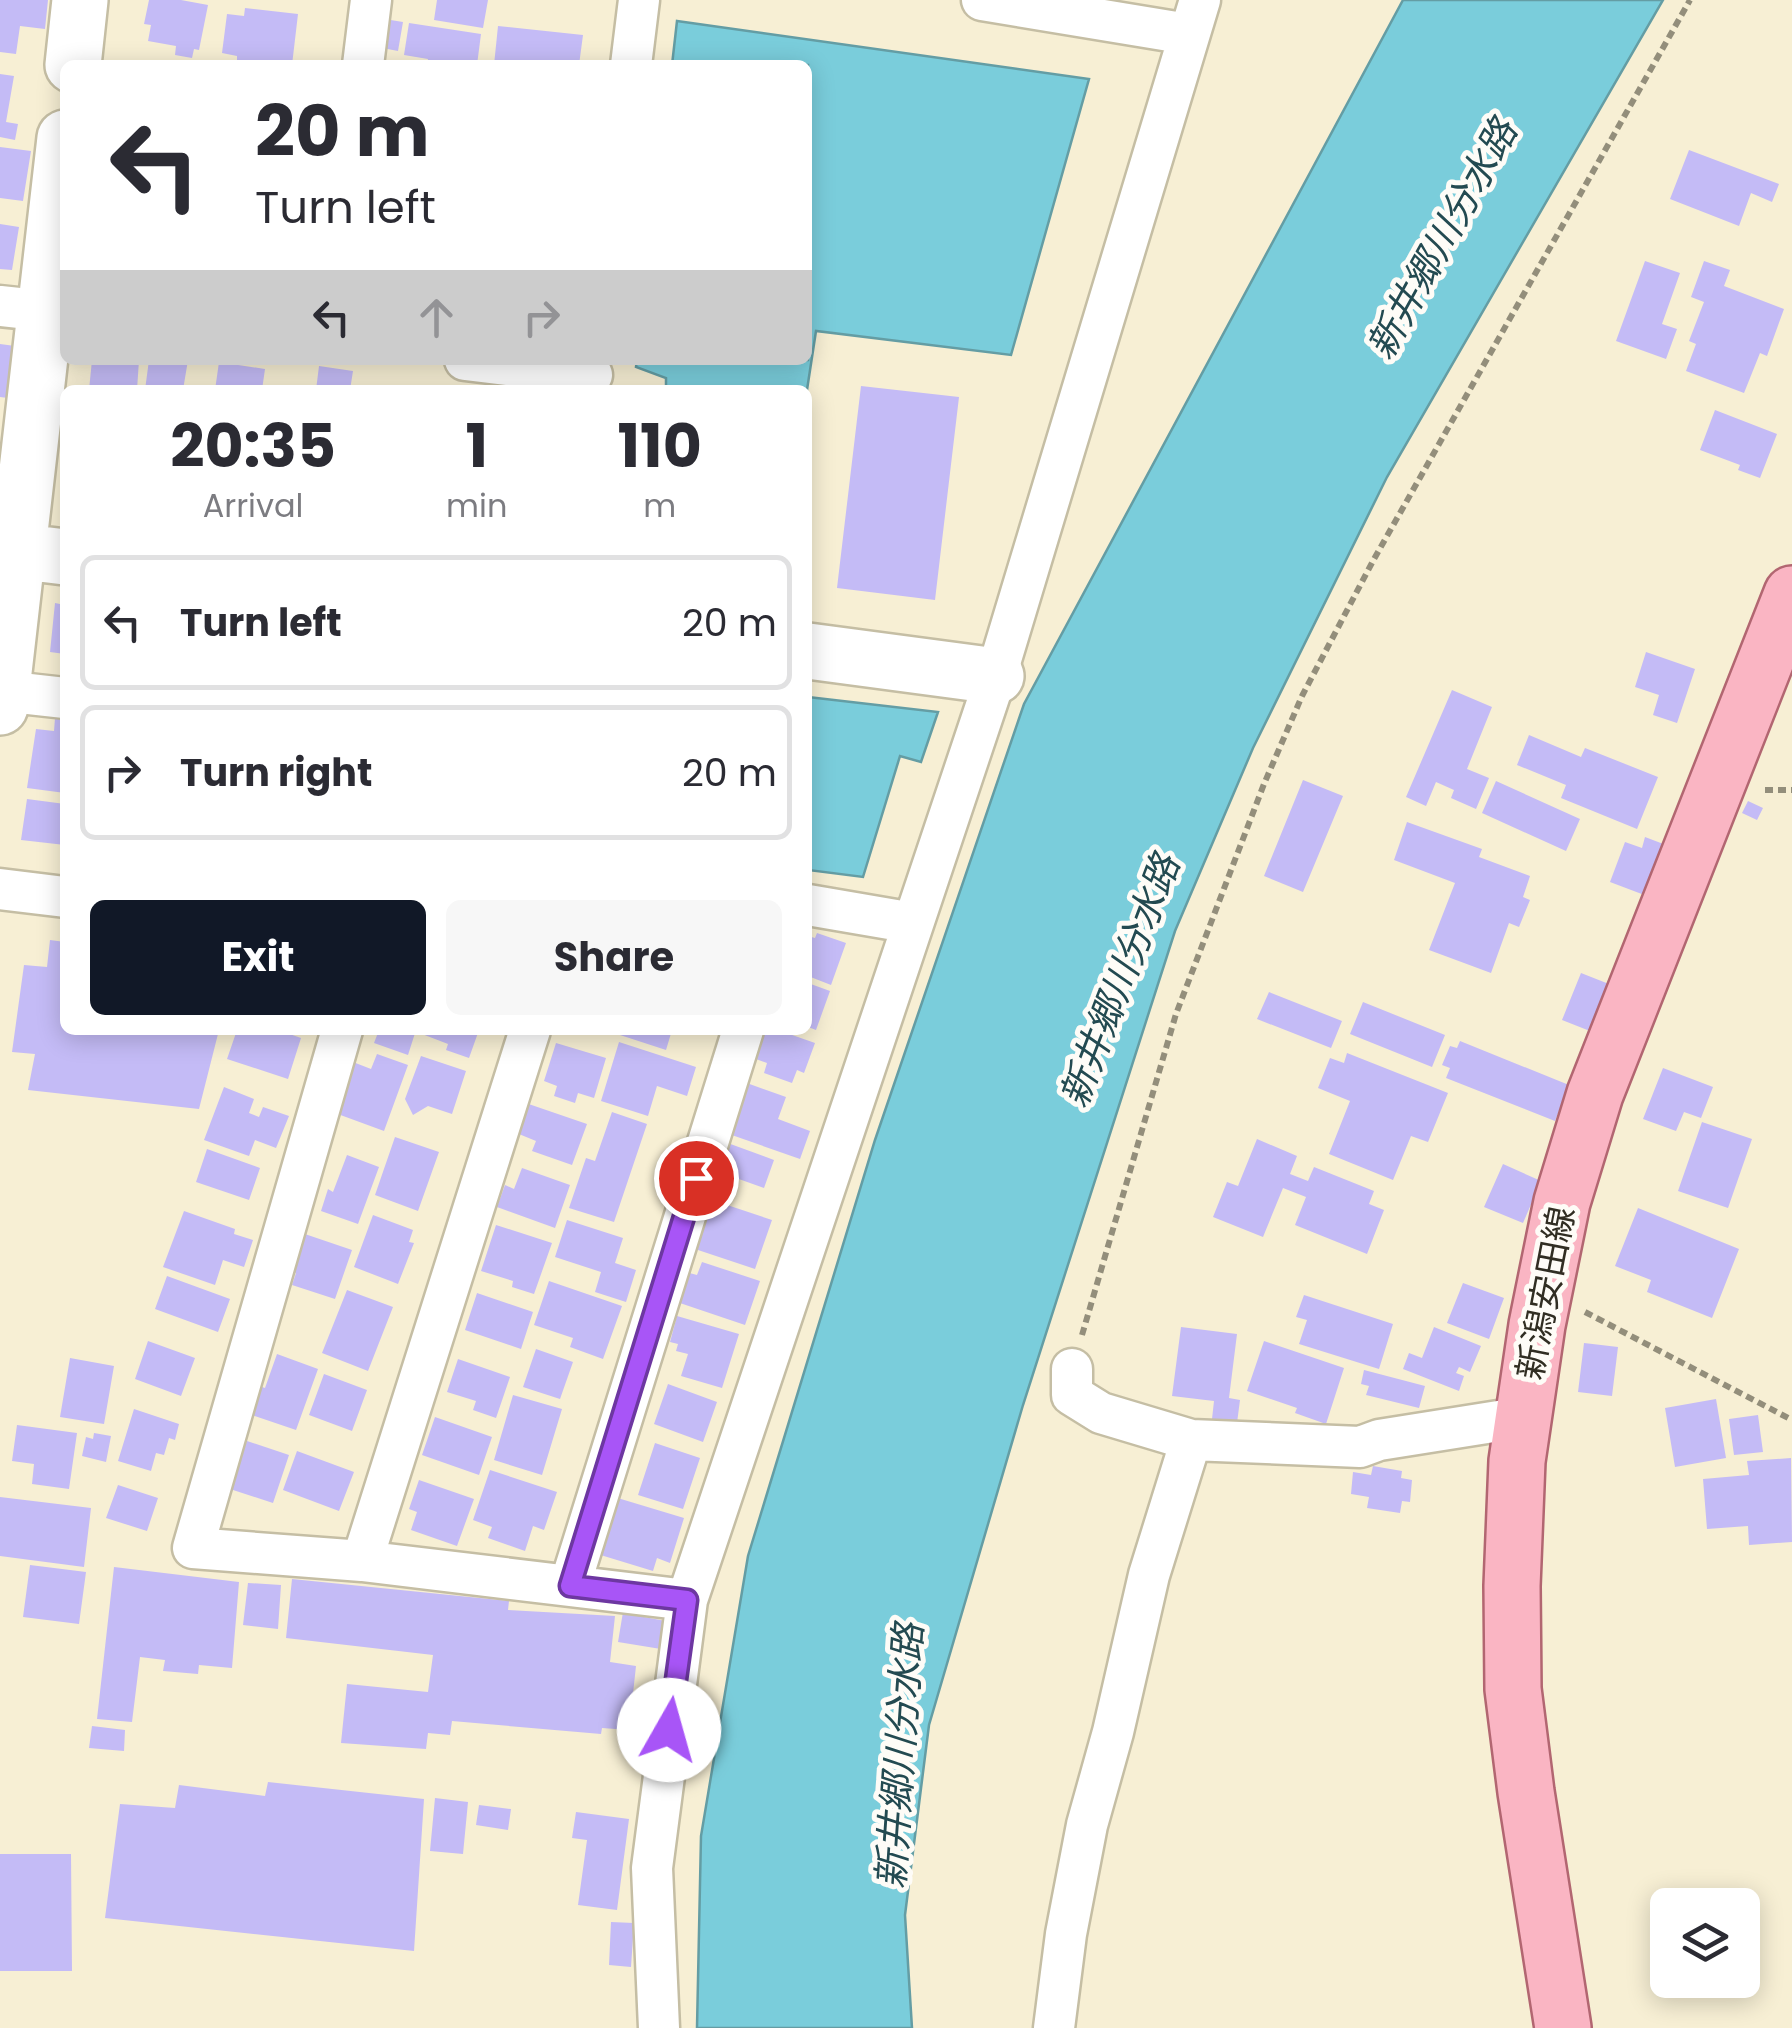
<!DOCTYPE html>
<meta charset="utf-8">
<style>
body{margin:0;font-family:Poppins,"Noto Sans JP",sans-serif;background:#f7f7f7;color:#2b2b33;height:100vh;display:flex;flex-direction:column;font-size:38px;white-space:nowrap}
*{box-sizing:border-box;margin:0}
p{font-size:32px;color:#7c7c81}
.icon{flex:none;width:55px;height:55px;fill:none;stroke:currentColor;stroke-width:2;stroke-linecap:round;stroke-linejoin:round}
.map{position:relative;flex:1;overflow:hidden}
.side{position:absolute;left:60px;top:385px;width:752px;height:650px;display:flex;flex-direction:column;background:#fff;border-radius:15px;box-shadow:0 5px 25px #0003}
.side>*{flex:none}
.guide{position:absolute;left:60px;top:60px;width:752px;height:305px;border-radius:15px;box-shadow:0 5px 25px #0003;background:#fff;color:#2b2b33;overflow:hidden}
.tools{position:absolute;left:1650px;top:1888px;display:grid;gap:20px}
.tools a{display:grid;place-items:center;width:110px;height:110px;border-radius:15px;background:#fff;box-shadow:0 5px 25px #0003;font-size:50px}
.pin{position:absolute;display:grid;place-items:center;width:85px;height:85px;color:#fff;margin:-42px;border:5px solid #fff;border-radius:50%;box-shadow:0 2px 10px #0007}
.me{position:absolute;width:110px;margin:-55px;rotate:7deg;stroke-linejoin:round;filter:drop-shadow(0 0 8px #0008)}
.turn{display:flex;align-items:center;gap:35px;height:210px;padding:0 30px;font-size:45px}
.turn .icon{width:130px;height:130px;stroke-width:2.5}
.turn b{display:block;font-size:70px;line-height:85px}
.lanes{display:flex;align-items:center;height:95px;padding:0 30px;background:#0003;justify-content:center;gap:50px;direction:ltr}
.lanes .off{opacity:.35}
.eta{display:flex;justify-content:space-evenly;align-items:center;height:170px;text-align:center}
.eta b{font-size:60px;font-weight:700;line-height:70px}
.cta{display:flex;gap:20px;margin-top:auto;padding:20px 30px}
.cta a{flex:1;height:115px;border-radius:15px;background:#111827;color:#fff;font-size:40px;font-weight:700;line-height:115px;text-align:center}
.cta a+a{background:#f7f7f7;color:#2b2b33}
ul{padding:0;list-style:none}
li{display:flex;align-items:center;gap:30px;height:135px;margin:0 20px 15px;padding:0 10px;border:5px solid #e1e1e2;border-radius:15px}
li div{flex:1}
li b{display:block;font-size:38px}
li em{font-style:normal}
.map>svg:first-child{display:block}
.water{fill:#7acddb;stroke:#649da4;stroke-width:2.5}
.building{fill:#c4bbf6}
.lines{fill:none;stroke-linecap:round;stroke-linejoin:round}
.street-casing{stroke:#c5bea4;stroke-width:45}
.secondary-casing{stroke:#c5bea4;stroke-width:60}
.primary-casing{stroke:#b26671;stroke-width:60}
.path{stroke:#938e7b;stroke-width:6;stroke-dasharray:8 5;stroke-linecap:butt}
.street{stroke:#fff;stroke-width:40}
.secondary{stroke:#fff;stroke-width:55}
.primary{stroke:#fab5c3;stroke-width:55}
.route-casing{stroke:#6d37a1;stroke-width:25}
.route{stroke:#a855f7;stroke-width:18}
.labels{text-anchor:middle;stroke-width:10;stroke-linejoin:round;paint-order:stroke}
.street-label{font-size:35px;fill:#312e23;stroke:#fefcf7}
.water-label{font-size:38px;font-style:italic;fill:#234a51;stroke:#fefcf7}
</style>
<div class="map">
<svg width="1792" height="2028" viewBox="0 0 1792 2028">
<rect width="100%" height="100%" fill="#f7efd4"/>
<path class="water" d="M1403,0H1663L1387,477L1253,748L1175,931L1023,1405L929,1725L905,1915L912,2028H697L701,1836L748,1556L875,1140L1024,704Z
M677,21L1089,79L1011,355L816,331L807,390H666V378L636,367L637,360H808V65H672Z
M808,697L938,712L921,762L900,756L863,877L808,870Z"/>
<path class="building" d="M0,0H48L45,29L20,26L16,54L0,52Z
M149,0H181L208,5L199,50L194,49L192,58L175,55L176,46L148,41L151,25L144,24Z
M437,0H488L483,28L434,20Z
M245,8L298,14L292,65L237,62V56L222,53L227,14L244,16Z
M378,18L403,22L398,51L372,46Z
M409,23L481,34L477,65H427L428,59L404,55Z
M498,26L583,35L579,65H494Z
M0,74L14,76L6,122L18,124L15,140L0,137Z
M0,147L31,151L23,201L0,198Z
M1689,150L1779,184L1772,202L1751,193L1739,226L1670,199Z
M0,224L19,227L12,270L0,269Z
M1645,261L1680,273L1662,324L1677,329L1666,359L1616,341Z
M1704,261L1730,270L1724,286L1784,309L1767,356L1760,353L1744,393L1686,371L1696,344L1689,341L1704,302L1691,297Z
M0,344L15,346L8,398L0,397Z
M92,360H139L137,390H89Z
M149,360H188L183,390H145Z
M219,362L265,369L262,390H215Z
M319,366L353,371L350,390H316Z
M861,386L959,397L935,600L837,588Z
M1715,410L1777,434L1760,478L1738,470L1740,465L1700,450Z
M55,603L65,605V654L50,652Z
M1646,652L1695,669L1677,723L1653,715L1659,695L1635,687Z
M1452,690L1492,707L1467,769L1489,778L1476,809L1451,798L1454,790L1436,782L1426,806L1406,797Z
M55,718L65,719V793L27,788L36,729L54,731Z
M1529,735L1581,757L1585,748L1658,777L1637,829L1561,798L1566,785L1517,765Z
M1303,780L1343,796L1303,892L1264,876Z
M1496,781L1580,819L1566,851L1482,813Z
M27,799L65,804V845L21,840Z
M1748,801L1763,808L1757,820L1742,813Z
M1407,822L1482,849L1479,857L1530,876L1523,897L1530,900L1519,927L1509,923L1491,973L1429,950L1455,883L1394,860Z
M1645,837L1666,845L1647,896L1610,882L1625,842L1642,848Z
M817,933L846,943L831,985L808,976V936L815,938Z
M50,940L65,942V1030H219L199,1109L28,1090L35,1054L12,1052L24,965L47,967Z
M1581,973L1614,986L1595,1033L1562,1020Z
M808,983L830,991L816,1030L808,1027Z
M1269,992L1342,1021L1331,1048L1257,1019Z
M1363,1002L1445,1035L1432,1067L1350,1034Z
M237,1030H278L301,1038L288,1079L227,1059Z
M379,1030H416L408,1055L374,1043Z
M424,1030H479L469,1058L446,1050L448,1044L422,1034Z
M621,1030H672L666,1050L620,1035Z
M758,1030H778L815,1043L804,1073L797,1070L792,1083L764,1073L767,1063L756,1059L759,1048L752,1045Z
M1460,1041L1569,1085L1555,1121L1446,1078L1450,1068L1442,1065L1450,1046L1457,1048Z
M619,1042L696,1067L687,1096L657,1086L648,1116L601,1101Z
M556,1043L606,1058L594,1098L578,1093L575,1103L554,1096L557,1086L544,1081Z
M1347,1053L1448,1093L1428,1142L1411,1136L1393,1180L1329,1154L1350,1101L1318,1088L1330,1058L1344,1063Z
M377,1054L408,1065L384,1131L335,1113L353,1062L371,1069Z
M421,1056L466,1071L452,1114L428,1106L413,1115L405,1099Z
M1663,1068L1713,1087L1701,1118L1684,1112L1676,1131L1643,1119Z
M744,1082L786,1097L778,1119L810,1131L800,1159L726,1133Z
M224,1087L254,1099L249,1113L259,1117L263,1107L289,1116L276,1148L255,1140L249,1156L204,1140Z
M517,1100L587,1124L572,1165L532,1151L536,1141L514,1132Z
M612,1112L647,1124L614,1222L569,1208L586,1158L595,1161Z
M1702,1122L1752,1139L1728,1208L1678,1191Z
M395,1137L439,1152L418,1211L375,1195Z
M1257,1139L1297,1156L1290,1174L1308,1181L1314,1167L1374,1191L1369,1204L1384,1210L1367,1254L1295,1225L1306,1197L1283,1188L1263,1237L1213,1217L1227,1182L1238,1186Z
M725,1142L774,1160L764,1188L736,1178L730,1196L709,1188Z
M207,1149L260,1168L249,1200L196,1182Z
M347,1155L379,1167L358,1224L321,1211L328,1189L333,1192Z
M1503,1164L1541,1181L1523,1223L1484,1207Z
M522,1168L570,1185L555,1228L497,1207L505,1185L514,1189Z
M706,1198L772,1220L755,1269L689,1247Z
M1638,1208L1739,1249L1712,1318L1647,1292L1651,1280L1615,1266Z
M184,1211L235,1229L234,1234L253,1240L244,1267L223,1260L215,1285L163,1267Z
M373,1215L413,1230L409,1242L414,1243L398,1284L354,1267Z
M567,1220L623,1238L615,1263L636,1270L626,1302L595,1292L601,1272L555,1257Z
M496,1225L552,1243L534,1294L512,1287L513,1281L481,1271Z
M299,1232L352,1250L335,1299L292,1285L296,1273L286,1270Z
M702,1262L760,1281L745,1325L668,1299L678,1270L697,1275Z
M167,1276L230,1299L218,1332L155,1309Z
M549,1281L622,1306L603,1359L570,1347L573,1338L534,1325Z
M1463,1283L1504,1298L1489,1339L1447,1323Z
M347,1290L393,1307L368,1371L322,1353Z
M477,1293L533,1312L521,1349L465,1330Z
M1304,1295L1393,1324L1379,1369L1299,1344L1307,1320L1296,1317Z
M677,1316L739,1334L722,1388L681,1376L688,1354L676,1351L678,1344L670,1342Z
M1181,1327L1237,1334L1229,1398L1240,1400L1237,1423L1212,1419L1214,1401L1172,1396Z
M1434,1327L1481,1346L1470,1372L1459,1367L1456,1373L1464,1376L1459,1391L1403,1369L1409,1353L1422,1358Z
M148,1341L195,1358L181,1396L135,1379Z
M1264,1341L1344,1368L1326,1424L1295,1413L1297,1408L1247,1391Z
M1584,1343L1618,1347L1612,1396L1578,1392Z
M536,1349L573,1362L560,1399L523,1387Z
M277,1354L318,1369L296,1430L249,1414L259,1386L265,1388Z
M70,1358L114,1366L104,1424L60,1417Z
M458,1359L510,1377L496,1418L473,1410L476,1401L447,1392Z
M1364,1370L1425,1386L1419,1408L1366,1395L1369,1386L1361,1384Z
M324,1374L367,1390L352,1431L309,1415Z
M668,1384L717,1402L703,1442L654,1424Z
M513,1395L562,1409L542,1475L494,1460Z
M1716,1399L1726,1458L1675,1467L1665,1408Z
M134,1409L179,1424L175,1440L169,1438L164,1455L156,1453L151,1471L118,1461Z
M1758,1415L1763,1452L1734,1455L1729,1419Z
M435,1417L492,1437L479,1475L422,1455Z
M17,1425L77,1433L69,1489L32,1484L34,1464L12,1461Z
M94,1433L111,1436L106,1462L82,1456L86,1437L93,1439Z
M247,1441L289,1455L273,1503L230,1489Z
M655,1443L700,1458L683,1509L638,1495Z
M297,1451L354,1472L339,1511L283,1490Z
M1791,1458L1792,1542L1749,1545L1748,1526L1707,1529L1703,1479L1749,1475L1747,1461Z
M1373,1466L1402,1471L1401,1478L1412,1480L1410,1502L1402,1501L1400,1513L1367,1508L1369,1497L1351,1494L1353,1472L1371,1475Z
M490,1470L557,1492L544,1530L533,1526L525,1551L488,1538L492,1527L473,1520Z
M419,1480L474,1499L457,1546L411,1530L417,1512L409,1509Z
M118,1485L158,1498L147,1531L106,1518Z
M611,1496L684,1518L670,1563L657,1558L653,1571L594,1553Z
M0,1497L91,1508L84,1567L0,1556Z
M30,1565L86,1572L79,1624L23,1617Z
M114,1567L239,1582L232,1668L199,1665L198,1674L163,1671L165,1660L140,1657L132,1722L97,1719Z
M292,1579L509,1601L508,1610L615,1616L610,1662L636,1666L629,1730L602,1728L601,1734L452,1721L450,1735L428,1733L426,1749L341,1743L347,1684L428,1692L433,1655L286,1638Z
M248,1583L281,1585L278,1629L243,1625Z
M624,1606L645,1610L644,1617L671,1622L667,1650L618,1642Z
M92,1726L125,1730L124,1751L89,1748Z
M268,1782L424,1799L414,1951L105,1918L120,1804L175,1808L179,1785L265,1796Z
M435,1798L468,1802L463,1854L430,1851Z
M479,1805L511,1809L508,1830L476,1825Z
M576,1812L629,1819L617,1910L578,1905L587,1840L572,1838Z
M0,1854H71L72,1971H0Z
M611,1922L634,1923L631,1967L609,1965Z"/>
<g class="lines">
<g class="street-casing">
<path id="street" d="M982,0L1188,34
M363,65L371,0
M631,65L639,0
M0,306L65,313
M465,360L592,375
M2,691L65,698
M0,889L65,897
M808,905L913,923
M342,1030L193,1548L362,1561L687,1600
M1072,1369V1395L1101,1413L1191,1440
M362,1561L530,1030
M570,1585L743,1030
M659,2028L652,1868L687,1600L996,676L1200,0
M1054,2028L1066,1934L1087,1825L1113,1732L1149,1575L1191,1440L1360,1447L1379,1440L1524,1417"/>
</g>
<g class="secondary-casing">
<path id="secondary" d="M73,65L80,0
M0,549L65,557
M808,651L996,676
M0,707L65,138"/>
</g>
<g class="primary-casing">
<path id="primary" d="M1563,2028L1526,1792L1513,1689L1512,1586L1517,1461L1537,1325L1562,1202L1595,1094L1792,594"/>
</g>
<path class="path" d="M1765,790H1792
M1585,1312L1792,1420
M1082,1335L1176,1014L1264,784L1302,696L1374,559L1690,0"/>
<use href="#street" class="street"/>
<use href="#secondary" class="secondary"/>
<use href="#primary" class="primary"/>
</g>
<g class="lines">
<g class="route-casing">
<path id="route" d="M669,1730L687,1600L570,1586L696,1178"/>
</g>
<use href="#route" class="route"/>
</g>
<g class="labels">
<g class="street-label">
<text transform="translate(1546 1293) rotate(-79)" y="12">新潟安田線</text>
</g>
<g class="water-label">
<text transform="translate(1442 239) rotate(-61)" y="13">新井郷川分水路</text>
<text transform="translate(1120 981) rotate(-69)" y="13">新井郷川分水路</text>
<text transform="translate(900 1756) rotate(-86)" y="13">新井郷川分水路</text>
</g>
</g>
</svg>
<div class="tools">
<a><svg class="icon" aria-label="layers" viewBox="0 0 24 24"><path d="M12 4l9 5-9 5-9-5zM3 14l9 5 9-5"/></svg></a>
</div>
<div class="pin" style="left:696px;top:1178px;background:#d93025"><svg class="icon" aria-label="arrive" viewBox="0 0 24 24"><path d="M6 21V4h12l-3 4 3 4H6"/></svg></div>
<svg class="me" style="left:669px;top:1730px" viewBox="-20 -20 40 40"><circle r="19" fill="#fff"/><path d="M0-13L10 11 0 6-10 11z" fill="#a855f7"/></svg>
<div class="guide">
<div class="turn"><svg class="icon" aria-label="left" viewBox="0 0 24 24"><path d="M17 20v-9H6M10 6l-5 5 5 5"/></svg><div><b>20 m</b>Turn left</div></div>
<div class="lanes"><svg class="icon" aria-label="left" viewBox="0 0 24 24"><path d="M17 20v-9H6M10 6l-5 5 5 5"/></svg><svg class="icon off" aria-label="ahead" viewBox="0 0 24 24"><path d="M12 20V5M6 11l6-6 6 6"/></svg><svg class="icon off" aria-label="right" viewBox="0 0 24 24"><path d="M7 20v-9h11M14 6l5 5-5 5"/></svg></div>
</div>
<section class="side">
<div class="eta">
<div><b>20:35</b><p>Arrival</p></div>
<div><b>1</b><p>min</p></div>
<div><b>110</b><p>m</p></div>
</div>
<ul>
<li><svg class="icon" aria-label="left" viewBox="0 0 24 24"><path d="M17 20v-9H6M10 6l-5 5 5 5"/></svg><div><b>Turn left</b></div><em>20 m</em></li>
<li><svg class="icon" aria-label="right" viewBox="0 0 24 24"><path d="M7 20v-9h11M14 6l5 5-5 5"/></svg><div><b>Turn right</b></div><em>20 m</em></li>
</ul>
<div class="cta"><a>Exit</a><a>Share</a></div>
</section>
</div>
